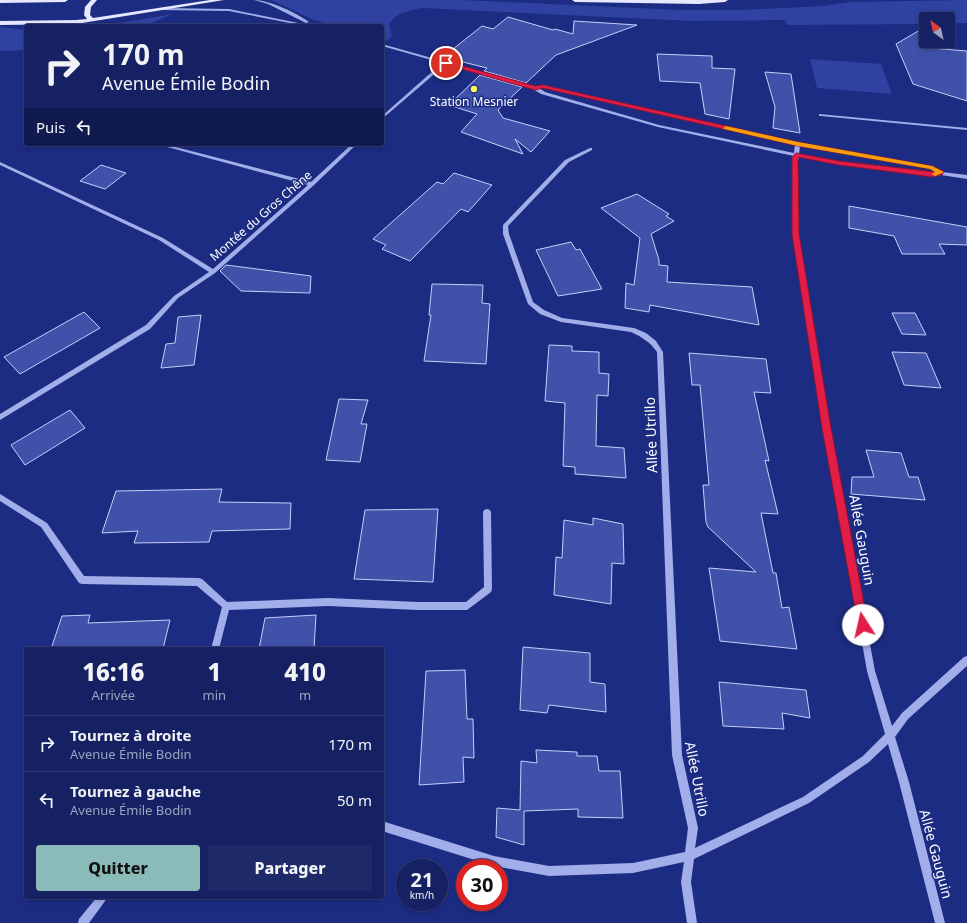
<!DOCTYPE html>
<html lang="fr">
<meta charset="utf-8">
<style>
body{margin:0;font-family:"Noto Sans",sans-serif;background:#1e2968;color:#f1f3f6;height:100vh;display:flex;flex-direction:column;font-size:15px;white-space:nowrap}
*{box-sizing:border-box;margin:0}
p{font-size:13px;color:#9da3be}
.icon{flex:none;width:22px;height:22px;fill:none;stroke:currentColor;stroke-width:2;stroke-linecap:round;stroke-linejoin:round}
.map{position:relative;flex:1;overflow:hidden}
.drawer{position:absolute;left:24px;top:647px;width:360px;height:252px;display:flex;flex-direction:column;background:#152162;border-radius:4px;box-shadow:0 2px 6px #0003,0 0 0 1px #343e77}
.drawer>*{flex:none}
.guide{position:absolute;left:24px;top:24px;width:360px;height:122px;border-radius:4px;box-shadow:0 2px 6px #0003,0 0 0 1px #343e77;background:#152162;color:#f1f3f6;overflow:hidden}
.needle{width:26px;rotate:326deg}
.fabs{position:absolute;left:919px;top:12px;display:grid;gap:8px}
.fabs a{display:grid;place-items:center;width:36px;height:36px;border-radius:4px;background:#152162;box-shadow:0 2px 6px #0003,0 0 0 1px #343e77;font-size:20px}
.speed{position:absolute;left:396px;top:859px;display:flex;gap:8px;font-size:20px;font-weight:700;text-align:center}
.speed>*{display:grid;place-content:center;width:52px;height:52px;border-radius:50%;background:#152162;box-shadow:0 2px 6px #0003,0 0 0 1px #343e77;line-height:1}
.speed small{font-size:10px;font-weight:400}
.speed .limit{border:6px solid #d22;background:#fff;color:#111}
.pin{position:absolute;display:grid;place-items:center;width:34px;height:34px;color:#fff;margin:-17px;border:2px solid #fff;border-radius:50%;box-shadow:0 1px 4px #0007}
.me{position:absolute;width:44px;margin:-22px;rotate:350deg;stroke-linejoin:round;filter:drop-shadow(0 0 3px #0008)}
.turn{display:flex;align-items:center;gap:14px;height:84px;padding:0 12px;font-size:18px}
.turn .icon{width:52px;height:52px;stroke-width:2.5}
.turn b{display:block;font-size:28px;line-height:34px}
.then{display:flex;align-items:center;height:38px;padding:0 12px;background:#0003;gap:8px;font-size:15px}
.eta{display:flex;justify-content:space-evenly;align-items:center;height:68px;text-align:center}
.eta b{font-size:24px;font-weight:800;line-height:28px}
.cta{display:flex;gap:8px;margin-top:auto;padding:8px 12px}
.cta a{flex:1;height:46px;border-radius:4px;background:#8bbbb9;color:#111;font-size:16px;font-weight:800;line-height:46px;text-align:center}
.cta a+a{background:#1e2968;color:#f1f3f6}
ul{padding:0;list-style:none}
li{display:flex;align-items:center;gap:12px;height:56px;padding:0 12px;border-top:1px solid #343e77}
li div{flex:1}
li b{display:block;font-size:15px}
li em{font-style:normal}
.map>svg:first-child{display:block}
.green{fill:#2f42a2}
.building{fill:#4051aa;stroke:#c6cff8}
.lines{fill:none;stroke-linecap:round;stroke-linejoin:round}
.minor{fill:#a1aeea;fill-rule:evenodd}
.major{fill:#e5e8fe;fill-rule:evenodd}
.route{fill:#e11d48;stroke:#92132f}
.slow{fill:#f59e0b}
.poi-dot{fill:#fbfa5f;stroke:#1c2c83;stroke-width:1.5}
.labels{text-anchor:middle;stroke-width:3;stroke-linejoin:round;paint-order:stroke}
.far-poi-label{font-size:12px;fill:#fff;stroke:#1c2c83}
.far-street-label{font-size:12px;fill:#fff;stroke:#1c2c83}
.street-label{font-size:14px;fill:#fff;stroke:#1c2c83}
</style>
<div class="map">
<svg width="967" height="923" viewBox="0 0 967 923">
<rect width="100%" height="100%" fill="#1c2c83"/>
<path class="green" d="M271,0H462L679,10H740L825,6L850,2L967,0V23H948V19H926V24L787,25L785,20L693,21L422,8C409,11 397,12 389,24L392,36L387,41L382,39V26H335L314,20Z
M173,14L144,26H101Z
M0,27L26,30V50L0,51Z
M810,59L881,64L892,94L817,88Z"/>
<path class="building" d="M508,17L553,30L555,29L573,34L574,21L637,25L556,55L526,83L484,71L487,68L443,57L482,26L493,29Z
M920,30L930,48L967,51V101L913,84L896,44Z
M657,54L712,56V68L735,69L729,119L705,114L700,83L660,81Z
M765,72L791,74L800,133L773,128L775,107Z
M480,75L522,87L498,110L503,118L550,131L531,152L515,139L523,154L461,132L477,114L449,105Z
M101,165L126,173L105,189L80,181Z
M454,173L492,185L468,212L461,209L410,261L382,249L386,245L373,239L437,182L443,184Z
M637,194L669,214L666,216L674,221L651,234L659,260V265L668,266L667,282L752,287L759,325L650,305L649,312L625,308L626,283L634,285L640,238L601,208Z
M849,206L967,227V245L939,244L945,254H902L894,236L849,228Z
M571,242L576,250L580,249L602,289L558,296L536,250Z
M226,265L311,276L310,293L241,291L220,271Z
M432,284L483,285L482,303L490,304L486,364L424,361L431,315H429Z
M84,312L100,328L20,374L4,357Z
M892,313H915L926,335L902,334Z
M201,315L194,365L161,368L166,344L175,343L178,317Z
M549,345L572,346V351L599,352V373L609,374L608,396L597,395L596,446L624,448L626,478L575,474V467L563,466L565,403L545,401Z
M892,352L926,353L941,388L904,385Z
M689,353L766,359L771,393L754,392L769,461L765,460L778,514L761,513L773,573H776L782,608L789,607L797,649L720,641L709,568L756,572L708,527L706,522L703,485H709L700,385H692Z
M339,399L368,400L361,424H367L360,462L326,460Z
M70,410L85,428L25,465L11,445Z
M866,450L901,453L909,477H918L925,500L851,494L852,477H874Z
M222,489L219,502L291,503L290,529L212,531L209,542L134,543L138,531L102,533L116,491Z
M438,509L433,582L354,579L365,510Z
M593,518L623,524L624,564L612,563L611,604L554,595L556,557L562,558L564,520L593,525Z
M90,615L88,623L170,620L163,649H51L62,616Z
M316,615L314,649H259L265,618Z
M523,647L590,653V682L605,684L606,712L549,705L547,713L520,710Z
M465,670L467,719H473L474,758L463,757L464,782L419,785L426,671Z
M719,682L806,690L810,718L782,713L784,729L723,726Z
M536,750L577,752V756H597L599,771H620L623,818L578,817V809L524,811V845L496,837L497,808L520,810L521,761L537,763Z"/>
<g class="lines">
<path class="minor" d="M254,0C269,0 297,13 309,22L306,23L268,4Z
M161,8L229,9L313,26H305L229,11L160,10V8Z
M382,44L535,87L543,85L798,143L932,166L942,172L967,175V179L941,175L933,177L839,164L799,157L797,166L799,234L830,428L875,671L892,726L902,713L964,657L967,656V666L908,719L895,737L909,782L945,923H935L899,782L888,744L869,762L809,803L694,859L691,882L697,923H687L681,882L684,862L633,873L549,876L494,866L382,831V821L494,856L549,866L633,863L685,852L688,828L672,755L657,352C650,342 642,337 631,332L561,322L540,314L528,304L503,234V225L565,160L590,148H592V150L569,162L508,226L509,234L533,302L544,310L562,318L634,328L646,333L656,341L663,352L682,755L698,828L695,848L803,797L863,756L885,734L867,671L824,428L793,234V166L794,156L658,127L541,94L533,89L446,64L382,119V116L442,63L382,46ZM543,87L795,145L794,153L659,125L545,92L539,88ZM800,146L931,168L937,173H933L839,162L799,154Z
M819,114L967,128V130L821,116H819Z
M156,144H164L311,182L352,144H357L314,185L215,273L178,298L150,329L0,420V414L146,325L174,296L209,272L159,240L0,165V162L163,238L213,269L308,185Z
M0,494L47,523L84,576L199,578L202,579L227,602L328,598L418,602H466L484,587L483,512L484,510L487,509L490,510L491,512L492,589L491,592L467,610H418L328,606L229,610L219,649H211L222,607L197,586L82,584L79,583L41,527L0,501Z
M97,897H108L89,923H78L79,919Z"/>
<path class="major" d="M0,0H68L65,2L0,3Z
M91,0H97L91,7L90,15L93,18L210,0H224L76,24L0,25V21L76,20L87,19L84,15L85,7Z
M572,0H728L725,2L699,4L575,2Z"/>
</g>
<path class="route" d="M444,61L535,86L543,85L798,142L932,166L943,171V174L933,177L839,165L798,157L799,234L831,428L868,625L867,629L863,630L859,629L858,625L822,428L792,234V157L796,153L839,161L935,172L930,169L798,146L543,88L535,90L444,64Z"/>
<path class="slow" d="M726,126L798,142L932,166L944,172L935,176L932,174L935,172L930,169L798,146L724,129L723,128Z"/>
<circle class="poi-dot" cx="474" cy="89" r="4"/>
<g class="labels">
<g class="far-poi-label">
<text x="474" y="106">Station Mesnier</text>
</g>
<g class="far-street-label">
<text transform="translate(261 216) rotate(-41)" y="4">Montée du Gros Chêne</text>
</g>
<g class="street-label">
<text transform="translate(651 435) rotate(-92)" y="5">Allée Utrillo</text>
<text transform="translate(862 540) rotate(80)" y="5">Allée Gauguin</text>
<text transform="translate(697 779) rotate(79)" y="5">Allée Utrillo</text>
<text transform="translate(936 854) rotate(75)" y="5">Allée Gauguin</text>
</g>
</g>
</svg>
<div class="fabs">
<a><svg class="needle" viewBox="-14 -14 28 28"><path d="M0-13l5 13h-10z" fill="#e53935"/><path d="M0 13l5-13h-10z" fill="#9da3be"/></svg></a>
</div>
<div class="speed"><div>21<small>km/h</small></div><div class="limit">30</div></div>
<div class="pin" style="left:446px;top:63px;background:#d93025"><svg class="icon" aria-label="arrive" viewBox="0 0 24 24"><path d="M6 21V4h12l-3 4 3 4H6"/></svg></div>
<svg class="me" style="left:863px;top:625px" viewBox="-20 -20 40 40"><circle r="19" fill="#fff"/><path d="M0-13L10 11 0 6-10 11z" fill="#e11d48"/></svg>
<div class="guide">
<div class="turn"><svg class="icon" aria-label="right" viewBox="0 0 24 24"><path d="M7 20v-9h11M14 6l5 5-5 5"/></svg><div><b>170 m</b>Avenue Émile Bodin</div></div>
<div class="then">Puis<svg class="icon" aria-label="left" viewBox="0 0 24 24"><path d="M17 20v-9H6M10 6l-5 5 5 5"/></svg></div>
</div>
<section class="drawer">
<div class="eta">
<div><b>16:16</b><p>Arrivée</p></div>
<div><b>1</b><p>min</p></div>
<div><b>410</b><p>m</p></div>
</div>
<ul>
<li><svg class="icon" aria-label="right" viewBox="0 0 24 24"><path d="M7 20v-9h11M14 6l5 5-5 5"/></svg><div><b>Tournez à droite</b><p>Avenue Émile Bodin</p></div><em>170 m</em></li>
<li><svg class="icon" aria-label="left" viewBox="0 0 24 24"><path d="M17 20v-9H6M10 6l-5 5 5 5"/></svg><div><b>Tournez à gauche</b><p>Avenue Émile Bodin</p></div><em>50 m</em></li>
</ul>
<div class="cta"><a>Quitter</a><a>Partager</a></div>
</section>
</div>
